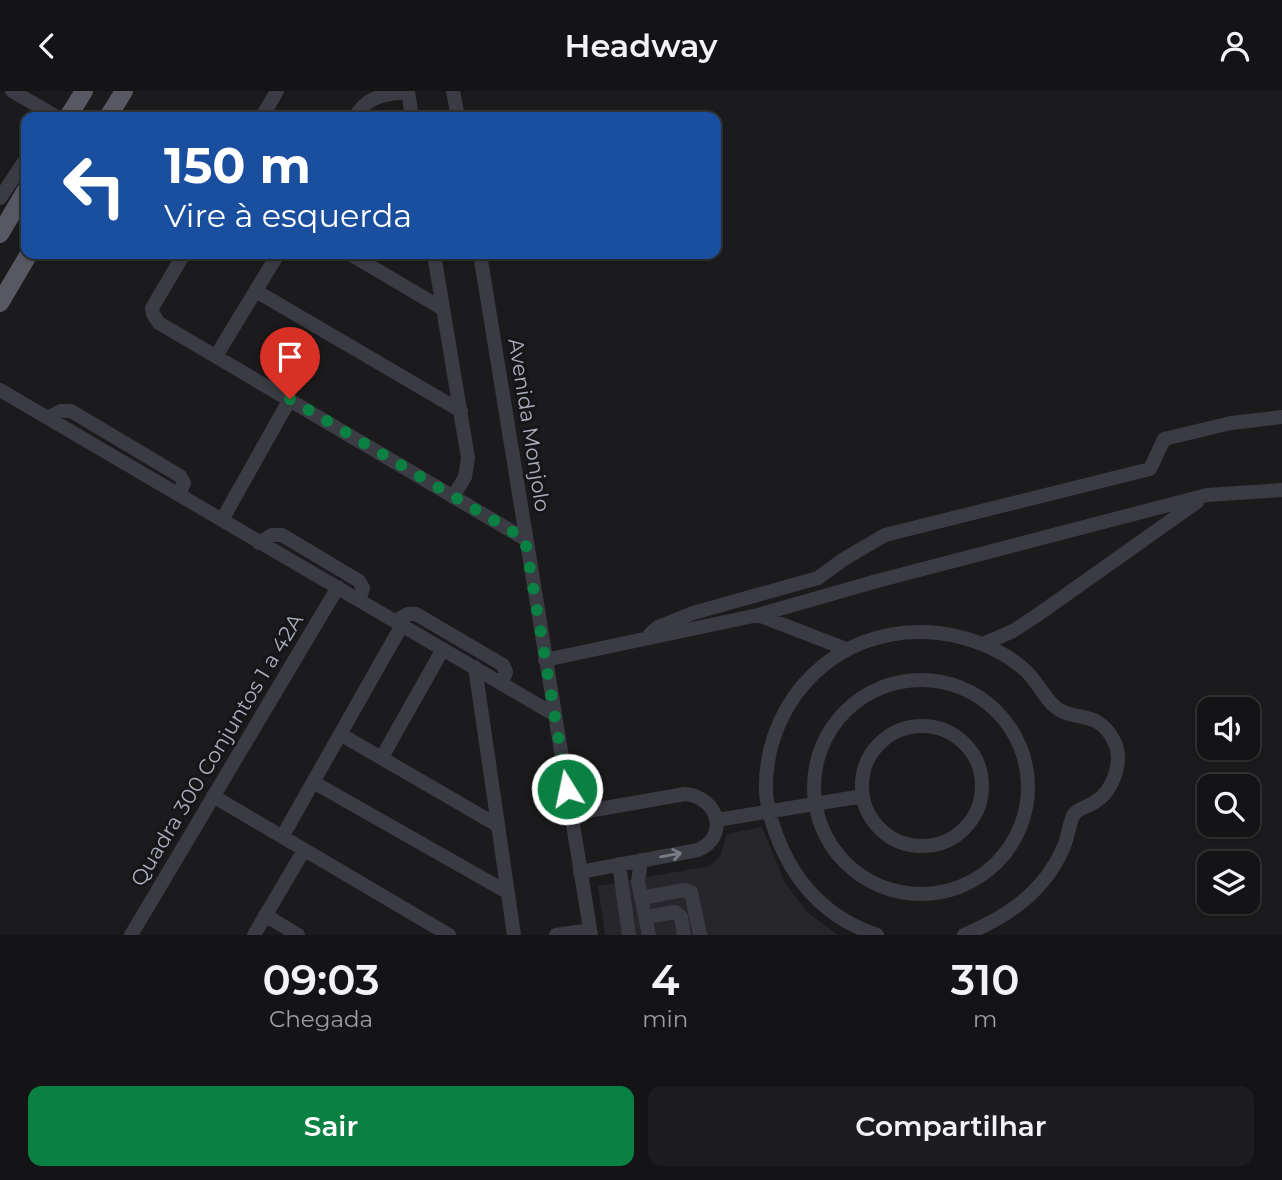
<!DOCTYPE html>
<html lang="pt">
<meta charset="utf-8">
<style>
body{margin:0;font-family:Montserrat,sans-serif;background:#1d1d1f;color:#f1f3f6;height:100vh;display:flex;flex-direction:column;font-size:26px;white-space:nowrap}
*{box-sizing:border-box;margin:0}
p{font-size:23px;color:#9d9ea1}
.icon{flex:none;width:38px;height:38px;fill:none;stroke:currentColor;stroke-width:2;stroke-linecap:round;stroke-linejoin:round}
.map{position:relative;height:844px;overflow:hidden}
.drawer{display:flex;flex-direction:column;background:#141416;flex:1}
.drawer>*{flex:none}
.guide{position:absolute;left:21px;top:21px;width:700px;height:147px;border-radius:14px;box-shadow:0 2px 5px #0004,0 0 0 2px #333335;background:#1a4fa0;color:#fff;overflow:hidden}
.tools{position:absolute;left:1197px;top:606px;display:grid;gap:14px}
.tools a{display:grid;place-items:center;width:63px;height:63px;border-radius:14px;background:#141416;box-shadow:0 2px 5px #0004,0 0 0 2px #333335;font-size:35px}
.pin{position:absolute;display:grid;place-items:center;width:60px;height:60px;color:#fff;margin:-72px -30px;border-radius:50% 50% 50% 0;rotate:-45deg;box-shadow:0 0 7px #0007}
.pin .icon{rotate:45deg}
.me{position:absolute;width:77px;margin:-38px;rotate:350deg;stroke-linejoin:round;filter:drop-shadow(0 0 5px #0008)}
.turn{display:flex;align-items:center;gap:24px;height:147px;padding:0 28px;font-size:32px}
.turn .icon{width:91px;height:91px;stroke-width:2.5}
.turn b{display:block;font-size:49px;line-height:60px}
.eta{display:flex;justify-content:space-evenly;align-items:center;height:119px;text-align:center}
.eta b{font-size:42px;font-weight:600;line-height:49px}
.primary-button{display:flex;gap:14px;margin-top:auto;padding:14px 28px}
.primary-button a{flex:1;height:80px;border-radius:14px;background:#0b8043;color:#fff;font-size:28px;font-weight:600;line-height:80px;text-align:center}
.primary-button a+a{background:#1d1d1f;color:#f1f3f6}
header{display:flex;justify-content:space-between;align-items:center;height:91px;padding:0 28px;background:#141416;font-size:32px;font-weight:600}
.map>svg:first-child{display:block}
.built{fill:#27262a}
.lines{fill:none;stroke-linecap:round;stroke-linejoin:round}
.minor{stroke:#3b3c43;stroke-width:14}
.major{stroke:#575862;stroke-width:18}
.oneway{stroke:#797c87}
.route{stroke:#0b8043;stroke-width:12;stroke-dasharray:0 21.6}
.labels{text-anchor:middle;stroke-width:6;stroke-linejoin:round;paint-order:stroke}
.street-label{font-size:21px;fill:#acb0be;stroke:#161518}
</style>
<header><svg class="icon" aria-label="back" viewBox="0 0 24 24"><path d="M15 5l-7 7 7 7"/></svg>Headway<svg class="icon" aria-label="person" viewBox="0 0 24 24"><circle cx="12" cy="8" r="4"/><path d="M4 21q1-7 8-7t8 7"/></svg></header>
<div class="map">
<svg width="1282" height="844" viewBox="0 0 1282 844">
<rect width="100%" height="100%" fill="#1b1b1d"/>
<path class="built" d="M762,736L785,792L808,822L838,844H605L598,795L709,775L720,766L727,743Z"/>
<g class="lines">
<path class="minor" d="M12,0L57,26
M408,0L412,26
M453,0L458,26
M262,26L277,0
M355,26C369,3 384,5 408,0
M0,107L26,68
M184,163L152,217L153,223L159,232L525,448
M350,163L443,218
M434,163L468,367L465,386L453,406
M480,163L591,844
M256,200L461,320
M216,265L278,163
M0,299L555,624
M48,327L61,320H71L180,385L184,392L179,404
M222,429L290,308
M259,452L272,444H282L359,490L363,497L359,509
M758,524L846,558
M395,530L408,523H416L503,574L506,581L502,592
M650,543L658,536L693,522L818,487L844,468L885,444L1150,378L1164,348L1231,332L1282,326
M983,553L1013,540L1036,525L1197,411
M545,569L758,524L877,490L1207,404L1282,399
M475,576L514,844
M814 696a107 107 0 1 1 214 0a107 107 0 1 1-214 0Z
M862 695a60 60 0 1 1 120 0a60 60 0 1 1-120 0Z
M340,643L497,734
M382,666L443,558
M313,691L507,801
M213,705L449,844
M571,723L685,703C718,706 730,745 698,759L580,781
M717,729L863,705
M282,746L402,534
M641,769L638,791L649,844
M619,773L629,844
M641,807L684,799L691,801L700,844
M265,824L298,844
M646,826L675,821L681,826L684,844
M131,844L338,496
M254,844L304,759
M556,844L590,839
M877,844C826,827 794,792 776,743C770,726 765,710 766,691C769,605 838,538 925,541C960,542 1001,556 1027,581C1037,591 1043,604 1053,614C1073,633 1097,616 1114,650C1124,670 1113,700 1095,711C1088,716 1077,717 1073,725C1069,734 1068,746 1064,755C1045,801 1007,826 964,844"/>
<path class="major" d="M68,26L84,0
M108,26L124,0
M0,143L26,99
M0,212L29,163"/>
</g>
<defs><path id="oneway-shaft" d="M-6 0H5M1.5-3L5.5 0L1.5 3" fill="none" stroke-width="1.6" stroke-linecap="round" stroke-linejoin="round" transform="scale(1.75)"/></defs>
<use class="oneway" href="#oneway-shaft" transform="translate(671 764) rotate(-10)"/>
<g class="lines">
<path class="route" d="M290,308L525,448L567,698"/>
</g>
<g class="labels">
<g class="street-label">
<text transform="translate(529 334) rotate(81)" y="7">Avenida Monjolo</text>
<text transform="translate(217 659) rotate(-59)" y="7">Quadra 300 Conjuntos 1 a 42A</text>
</g>
</g>
</svg>
<div class="tools">
<a><svg class="icon" aria-label="sound" viewBox="0 0 24 24"><path d="M4 9h4l5-4v14l-5-4H4zM17 9q2 3 0 6"/></svg></a>
<a><svg class="icon" aria-label="search" viewBox="0 0 24 24"><circle cx="10" cy="10" r="6"/><path d="M15 15l6 6"/></svg></a>
<a><svg class="icon" aria-label="layers" viewBox="0 0 24 24"><path d="M12 4l9 5-9 5-9-5zM3 14l9 5 9-5"/></svg></a>
</div>
<div class="pin" style="left:290px;top:308px;background:#d93025"><svg class="icon" aria-label="arrive" viewBox="0 0 24 24"><path d="M6 21V4h12l-3 4 3 4H6"/></svg></div>
<svg class="me" style="left:567px;top:698px" viewBox="-20 -20 40 40"><circle r="17" fill="#0b8043" stroke="#fff" stroke-width="3"/><path d="M0-11L8 9 0 5-8 9z" fill="#fff"/></svg>
<div class="guide">
<div class="turn"><svg class="icon" aria-label="left" viewBox="0 0 24 24"><path d="M17 20v-9H6M10 6l-5 5 5 5"/></svg><div><b>150 m</b>Vire à esquerda</div></div>
</div>
</div>
<section class="drawer">
<div class="eta">
<div><b>09:03</b><p>Chegada</p></div>
<div><b>4</b><p>min</p></div>
<div><b>310</b><p>m</p></div>
</div>
<div class="primary-button"><a>Sair</a><a>Compartilhar</a></div>
</section>
